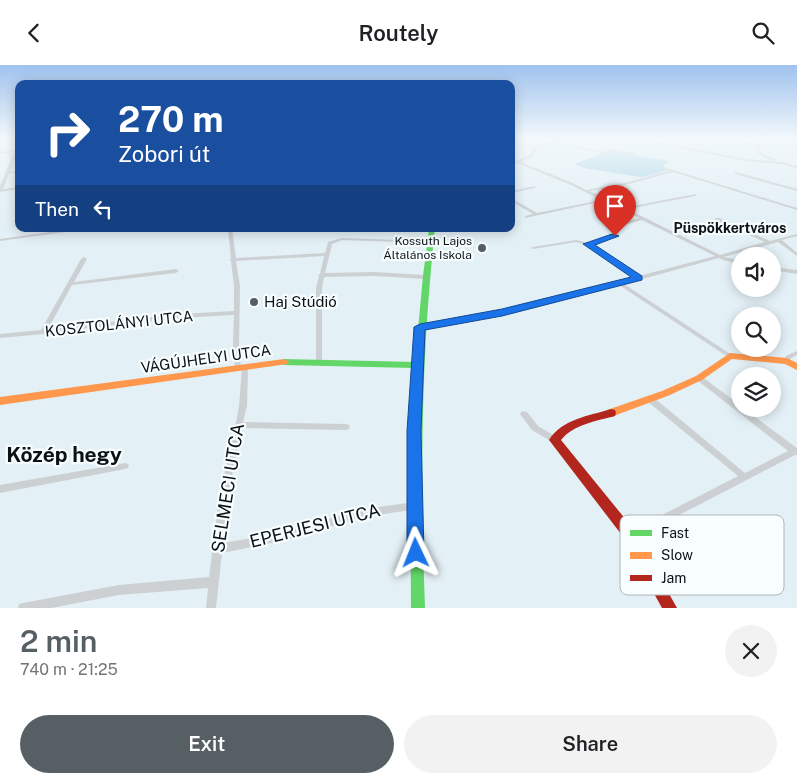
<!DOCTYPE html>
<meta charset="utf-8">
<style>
body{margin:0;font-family:"Public Sans",sans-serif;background:#f2f2f2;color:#202124;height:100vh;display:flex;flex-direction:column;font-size:19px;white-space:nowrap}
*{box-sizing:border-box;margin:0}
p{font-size:16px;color:#757577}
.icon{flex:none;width:28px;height:28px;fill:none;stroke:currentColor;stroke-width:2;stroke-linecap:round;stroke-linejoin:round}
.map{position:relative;height:543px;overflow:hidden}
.panel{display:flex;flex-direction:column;background:#fff;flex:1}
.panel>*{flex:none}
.guide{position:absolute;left:15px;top:15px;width:500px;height:152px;border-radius:10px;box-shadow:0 2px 12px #0003;background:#1a4fa0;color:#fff;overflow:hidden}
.fabs{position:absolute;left:731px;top:182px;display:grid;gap:10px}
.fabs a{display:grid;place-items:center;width:50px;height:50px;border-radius:50%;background:#fff;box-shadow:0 2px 12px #0003;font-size:25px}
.pin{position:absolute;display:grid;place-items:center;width:42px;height:42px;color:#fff;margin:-51px -21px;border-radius:50% 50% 50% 0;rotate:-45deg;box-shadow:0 0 5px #0007}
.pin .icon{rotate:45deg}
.me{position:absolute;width:55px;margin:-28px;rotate:358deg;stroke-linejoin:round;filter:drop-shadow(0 0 4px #0008)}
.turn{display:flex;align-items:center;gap:18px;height:105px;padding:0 20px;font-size:22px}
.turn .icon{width:65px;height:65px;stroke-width:2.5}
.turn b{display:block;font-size:35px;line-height:42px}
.then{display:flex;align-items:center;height:48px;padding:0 20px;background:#0003;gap:10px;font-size:19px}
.round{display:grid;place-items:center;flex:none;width:52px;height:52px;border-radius:26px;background:#f2f2f2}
.head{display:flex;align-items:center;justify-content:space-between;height:85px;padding:0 20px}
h1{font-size:30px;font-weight:600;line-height:38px;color:#566064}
.cta{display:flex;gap:10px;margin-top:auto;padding:10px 20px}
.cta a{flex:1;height:58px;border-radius:30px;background:#566064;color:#fff;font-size:20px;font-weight:600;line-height:58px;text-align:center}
.cta a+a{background:#f2f2f2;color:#202124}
header{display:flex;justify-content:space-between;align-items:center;height:65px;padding:0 20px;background:#fff;font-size:22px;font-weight:600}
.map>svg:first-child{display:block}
.green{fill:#b3d9ea}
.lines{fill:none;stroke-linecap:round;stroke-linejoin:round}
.stream{stroke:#d3d7f7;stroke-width:1}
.street{fill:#cdd0d2;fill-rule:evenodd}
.fast{fill:#63d668;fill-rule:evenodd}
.slow{fill:#ff974d;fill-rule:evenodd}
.jam{fill:#b3261e;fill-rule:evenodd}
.route{fill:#1a73e8;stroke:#114b97}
.poi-dot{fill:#566064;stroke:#f8fdff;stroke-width:2}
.labels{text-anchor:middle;stroke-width:4.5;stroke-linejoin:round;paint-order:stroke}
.far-poi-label{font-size:12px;fill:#0a1216;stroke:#f8fdff;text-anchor:end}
.far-neighbourhood-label{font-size:14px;font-weight:bold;fill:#0a1216;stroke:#f8fdff}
.poi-label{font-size:15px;fill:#0a1216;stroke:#f8fdff;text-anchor:start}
.street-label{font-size:15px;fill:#0a1216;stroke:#f8fdff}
.near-street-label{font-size:18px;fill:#0a1216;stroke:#f8fdff}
.near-quarter-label{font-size:21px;font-weight:bold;fill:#0a1216;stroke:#f8fdff}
.key{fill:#f8fdff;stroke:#b1b6b9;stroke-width:1}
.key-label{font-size:14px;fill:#0a1216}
</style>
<header><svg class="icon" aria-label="back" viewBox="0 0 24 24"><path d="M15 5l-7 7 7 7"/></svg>Routely<svg class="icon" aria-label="search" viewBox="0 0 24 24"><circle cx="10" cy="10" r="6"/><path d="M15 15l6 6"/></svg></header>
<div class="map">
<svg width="797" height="543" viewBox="0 0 797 543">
<rect width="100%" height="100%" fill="#e3f0f6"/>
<path class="green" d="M610,86L669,96L661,103L668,105L640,112L584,103L574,99Z"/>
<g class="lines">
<path class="stream" d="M642,112L667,106"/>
<path class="street" d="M565,73H570L557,77L612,89L610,90L554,78L545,81L535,86L533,92L520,97L573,118L586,125L625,118L670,106L659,103V101H660L797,143V145L673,107L625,120L590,126L623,143L696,129L697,130L695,131L627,144L720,190L765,177L715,155V153H719L770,176L797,169V171L782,175L797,188V191L778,177L724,192L740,195V199L723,195L719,193L624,219L732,290L733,291L732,292H728L619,220C553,237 487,252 420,264L418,263L417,262L418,261L420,260L515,242L634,213L586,180L576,177L533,184L531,183L533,182L576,175L588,178L613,170L615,168L612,161V160L639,153L604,136L525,153V151L533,149L511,136V133L537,148L601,135L571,120L517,98L511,100V98L530,90L532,85L543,79ZM642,155L715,191L639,211L592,179L617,172L619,168L617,162Z
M632,73H639L745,94L781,97L797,101V103L781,99L745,96Z
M714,73H723L758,79L768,73H772L760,81L758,84L765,90L777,95L775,96L763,92L754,84L757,81Z
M19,79V85L10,107L19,105V107L9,109L3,124L19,122V124L0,127V121L14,87L0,89V87L15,85Z
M605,84L636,88L638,89L636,90L604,86L603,85Z
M736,107L797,124V126L735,109V107Z
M534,121L536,122L535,123L511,128V126Z
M71,164H81L79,165L0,176V174Z
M228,164H232L236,193L325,188L328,177L342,173L430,176H432V178L342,175L332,179L325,208L374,207L425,210L428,212L425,214L374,211L324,212L322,223V297L319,299L316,297V223L319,211L318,210L320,209L324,191L236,196L240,221L239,281L241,304L238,306L235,304L233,281L234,250L179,253L46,268L43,269L0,273V269L41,265L81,194L84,192L87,194L74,217L176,204L179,206L176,208L72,220L48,264L179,249L234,246V221L231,196L229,195L231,194Z
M772,202L797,205V209L772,205Z
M797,286V290L791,293L789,298H785L784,296L786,291Z
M243,301H245L248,303L247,341L243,357L346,359L349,360L350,362L349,364L346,365L242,363L227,434L223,478L287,467L358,445L414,437L417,438L418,441L417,444L358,453L287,475L222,488L216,543H206L208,523L119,530L51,543H18L19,539L23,538L119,520L209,512L219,434L235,361L234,360L236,358L239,341L242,303Z
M697,311H701L740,340V344H744L797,383V390H795L633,474L630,475L627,474L625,471L627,468L738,411L647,336L646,334L647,332H653L745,408L788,386L697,315L696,313Z
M524,346L527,347L538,361L558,373L559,375L558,377L555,378L552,377L532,365L520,349L521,347Z
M125,398L128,399L129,401L128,403L125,404L0,428V420Z"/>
<path class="fast" d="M429,164H435C421,290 420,416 425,543H411L410,400L414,303L284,300L279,297L284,294L415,297L423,211Z"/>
<path class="slow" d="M730,288L787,293L797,298V305L785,299L732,294L702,315L670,330L611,352L607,351L606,348L607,345L662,326L696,311Z
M284,294L289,297L287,299L0,340V332Z"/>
<path class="jam" d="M611,344L615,345L616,348L615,351C597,356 574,359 561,375L631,461L677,543H662L621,469L549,375C562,354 589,351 611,344Z"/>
</g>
<linearGradient id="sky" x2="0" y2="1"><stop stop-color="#9fc2ee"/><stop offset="0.49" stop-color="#f2f8fb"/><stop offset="1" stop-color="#f2f8fb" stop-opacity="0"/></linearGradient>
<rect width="797" height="149" fill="url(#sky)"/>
<path class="route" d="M612,169L619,171L595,180L642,211V215L502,251L425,265L421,366L424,488L422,494L416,497L409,494L407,488V366L414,262L420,259L502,244L631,212L583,179Z"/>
<g class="poi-dot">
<circle cx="482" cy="183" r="5"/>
<circle cx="254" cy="237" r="5"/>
</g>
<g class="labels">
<g class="far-poi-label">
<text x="472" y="180">Kossuth Lajos<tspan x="472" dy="14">Általános Iskola</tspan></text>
</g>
<g class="far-neighbourhood-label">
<text x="730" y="168">Püspökkertváros</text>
</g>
<g class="poi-label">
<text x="264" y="242">Haj Stúdió</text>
</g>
<g class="street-label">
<text transform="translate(119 259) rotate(-6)" y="5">KOSZTOLÁNYI UTCA</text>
<text transform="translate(206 294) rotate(-8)" y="5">VÁGÚJHELYI UTCA</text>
</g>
<g class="near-street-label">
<text transform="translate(228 423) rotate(-81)" y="6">SELMECI UTCA</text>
<text transform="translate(315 461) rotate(-14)" y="6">EPERJESI UTCA</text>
</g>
<g class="near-quarter-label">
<text x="64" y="397">Közép hegy</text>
</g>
</g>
<rect x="620" y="450" width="164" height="80" rx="8" class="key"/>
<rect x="630" y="465" width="22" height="6" fill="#63d668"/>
<rect x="630" y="487" width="22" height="7" fill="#ff974d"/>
<rect x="630" y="510" width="22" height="6" fill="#b3261e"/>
<g class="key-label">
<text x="661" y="473">Fast</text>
<text x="661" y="495">Slow</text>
<text x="661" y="518">Jam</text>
</g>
</svg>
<div class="fabs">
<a><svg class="icon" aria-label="sound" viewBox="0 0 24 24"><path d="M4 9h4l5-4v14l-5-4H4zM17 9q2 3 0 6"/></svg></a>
<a><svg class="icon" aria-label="search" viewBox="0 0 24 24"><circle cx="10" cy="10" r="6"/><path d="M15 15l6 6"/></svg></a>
<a><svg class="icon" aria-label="layers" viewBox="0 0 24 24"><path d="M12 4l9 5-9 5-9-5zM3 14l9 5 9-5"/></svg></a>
</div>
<div class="pin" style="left:615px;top:171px;background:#d93025"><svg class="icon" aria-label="arrive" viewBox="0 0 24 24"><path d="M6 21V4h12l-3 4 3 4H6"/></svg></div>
<svg class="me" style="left:416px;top:488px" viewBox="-20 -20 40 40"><path d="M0-17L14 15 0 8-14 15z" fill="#1a73e8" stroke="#fff" stroke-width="4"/></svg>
<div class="guide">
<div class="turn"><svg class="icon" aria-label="right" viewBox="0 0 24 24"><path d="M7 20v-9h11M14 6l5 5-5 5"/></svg><div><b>270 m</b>Zobori út</div></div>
<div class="then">Then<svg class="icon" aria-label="left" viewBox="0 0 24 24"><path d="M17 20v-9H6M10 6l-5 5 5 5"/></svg></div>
</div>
</div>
<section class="panel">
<div class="head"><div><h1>2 min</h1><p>740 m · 21:25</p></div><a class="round"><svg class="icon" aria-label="close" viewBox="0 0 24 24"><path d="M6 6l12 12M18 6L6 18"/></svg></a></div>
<div class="cta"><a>Exit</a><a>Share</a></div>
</section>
